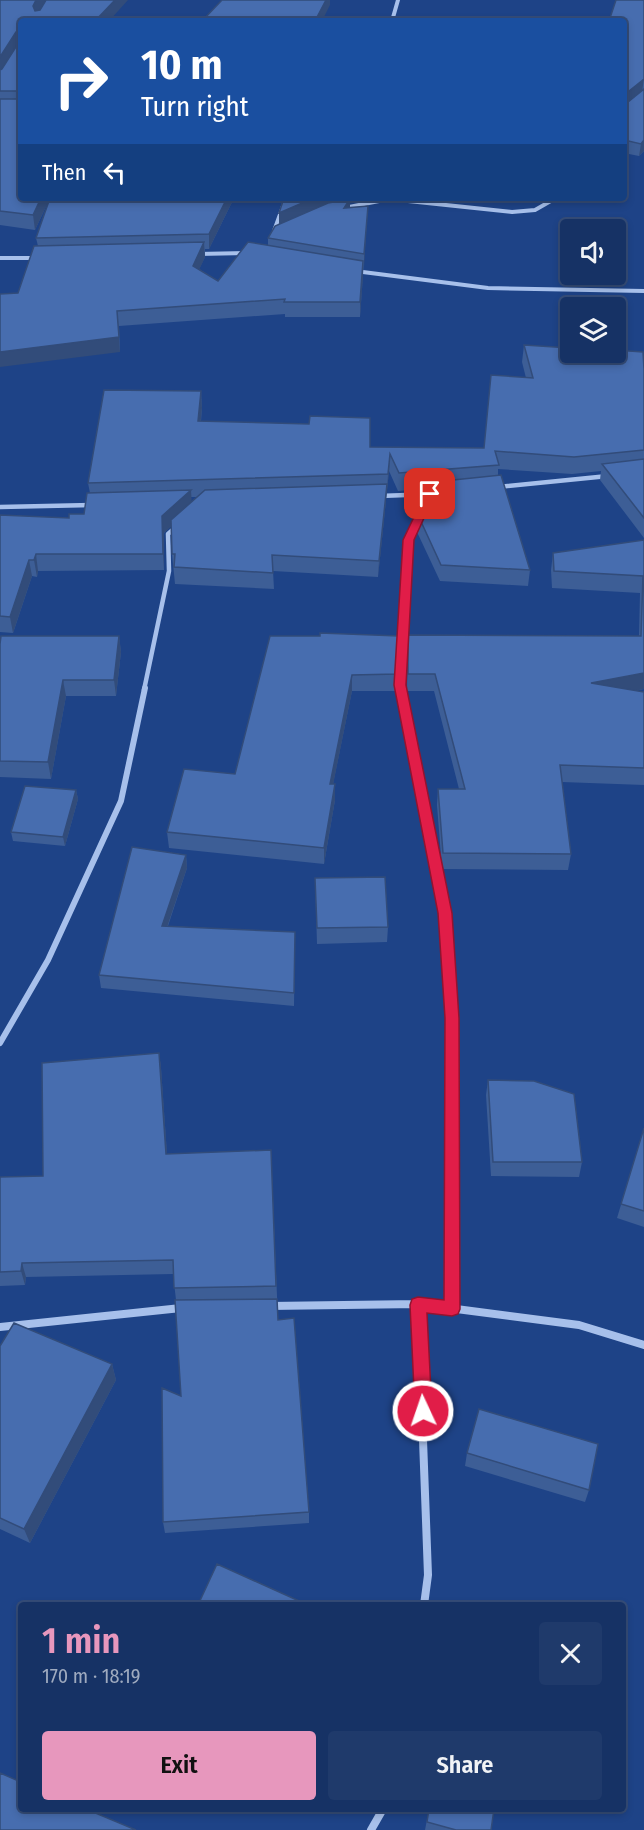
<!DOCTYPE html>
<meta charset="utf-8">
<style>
body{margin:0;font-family:"Fira Sans Condensed",sans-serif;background:#1f3a6b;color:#f1f3f6;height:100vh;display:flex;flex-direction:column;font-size:22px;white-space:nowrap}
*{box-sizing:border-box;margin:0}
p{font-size:20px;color:#9eaabf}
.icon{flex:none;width:33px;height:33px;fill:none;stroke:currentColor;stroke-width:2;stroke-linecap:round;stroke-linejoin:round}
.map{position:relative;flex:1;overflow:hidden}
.panel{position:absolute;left:18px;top:1602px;width:608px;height:210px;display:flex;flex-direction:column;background:#163265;border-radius:6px;box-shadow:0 3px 9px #0003,0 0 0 2px #354d79}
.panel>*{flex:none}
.banner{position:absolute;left:18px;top:18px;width:609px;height:183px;border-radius:6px;box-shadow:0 3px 9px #0003,0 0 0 2px #354d79;background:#1a4fa0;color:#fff;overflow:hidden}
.controls{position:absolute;left:560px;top:219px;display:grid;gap:12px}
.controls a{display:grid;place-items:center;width:66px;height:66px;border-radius:6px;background:#163265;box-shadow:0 3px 9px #0003,0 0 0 2px #354d79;font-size:30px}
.pin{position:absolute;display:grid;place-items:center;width:51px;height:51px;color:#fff;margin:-26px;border-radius:12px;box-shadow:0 3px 9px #0006}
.me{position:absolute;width:66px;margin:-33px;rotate:357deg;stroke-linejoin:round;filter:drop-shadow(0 0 4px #0008)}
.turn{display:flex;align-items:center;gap:21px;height:126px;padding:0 24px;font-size:27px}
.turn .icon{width:78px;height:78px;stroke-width:2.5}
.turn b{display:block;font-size:42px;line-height:51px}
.then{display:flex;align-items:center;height:57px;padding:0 24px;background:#0003;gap:12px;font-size:22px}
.round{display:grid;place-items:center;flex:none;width:63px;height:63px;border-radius:6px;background:#1f3a6b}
.summary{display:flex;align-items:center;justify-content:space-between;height:102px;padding:0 24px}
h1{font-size:36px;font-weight:600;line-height:45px;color:#e797bd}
.primary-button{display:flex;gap:12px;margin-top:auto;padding:12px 24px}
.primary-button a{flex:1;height:69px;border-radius:6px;background:#e797bd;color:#111;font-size:24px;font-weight:600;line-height:69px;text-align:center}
.primary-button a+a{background:#1f3a6b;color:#f1f3f6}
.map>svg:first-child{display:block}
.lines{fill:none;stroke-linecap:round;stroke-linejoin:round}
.street-far3{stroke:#a7c0eb;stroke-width:4}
.street-far2{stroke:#a7c0eb;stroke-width:4.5}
.street-far1{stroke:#a7c0eb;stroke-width:6}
.street{stroke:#a7c0eb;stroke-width:8}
.wall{fill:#3d5e96;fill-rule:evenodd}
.shaded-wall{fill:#324c7a}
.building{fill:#476daf;stroke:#324c7a;stroke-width:1.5}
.route{fill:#e11d48;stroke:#92132f;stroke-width:1.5}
</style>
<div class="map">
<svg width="644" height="1830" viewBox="0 0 644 1830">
<rect width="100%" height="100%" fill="#1e4387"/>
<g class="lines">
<path class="street-far3" d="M392,21L398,0
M344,208L389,199L512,212L535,210L556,198
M274,231L286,198
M197,254L247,253
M0,258H37
M355,271L488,288L644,291"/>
<path class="street-far2" d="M498,487L608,476
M379,496L435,494
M0,507L92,505
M144,690L169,571L168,534L177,526
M401,690L408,540L421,514"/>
<path class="street-far1" d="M401,688L445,913L452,1018V1189
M0,1043L48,960L121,801L145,688"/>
<path class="street" d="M452,1187V1309
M418,1304L428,1575L424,1605
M269,1306L418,1304L579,1325L644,1345
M0,1327L181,1308
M371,1830L383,1809"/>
</g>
<path class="wall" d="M0,0L21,21V198H234L209,249H205V257L199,269L218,281L268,245V238L279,224V213L357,202L350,203V207L367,219L360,317H285V314L119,326L120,352L18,293L38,246L36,238L49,200L35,230L0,225Z
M644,0V151L639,156L624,153V21Z
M524,345L644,369V538L600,480L601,471L572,474L498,469V475L530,570L528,586L440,581L417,532L418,515L431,488L398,491L389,471L378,577L273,571L274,589L175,584L172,554L171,526L164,533V570L38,571L37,577L32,576L13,633L0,632V515L69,518L84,514L90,493L88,483L201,391L202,408L201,421L370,447L484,448L526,378L522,362ZM191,497H197L191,502Z
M644,540V689L635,691L644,692V785L562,782L571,854L568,870L442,869L437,805L438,789H459L434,691H407L408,635L639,636L640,593L552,588L551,570L553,553Z
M119,636L121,652L116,696H66L51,779L0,777V644Z
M399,636L396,691H352L333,784H335V800L324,864L169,848L167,832Z
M76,790L78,799L65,846L13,841L11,832Z
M186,855L187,868L168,926L295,932L294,1006L101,988L99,975Z
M315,878L388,927L387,942L317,944Z
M159,1053L161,1068L167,1154L271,1150L278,1320L309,1512V1523L165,1533L163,1522L181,1396L176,1300L173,1274L26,1277L25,1285L0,1286V1177L43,1176Z
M488,1080L582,1162L579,1177L491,1176L486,1095Z
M644,1128V1227L617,1218Z
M0,1346L112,1364L116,1380L30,1543L0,1529Z
M467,1453L589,1490L585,1502L465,1466Z
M429,1809L491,1830H425Z"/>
<path class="shaded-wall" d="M36,0H46L34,19L33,6Z
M115,0H128L109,21H95Z
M326,0H330V5L322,21H315Z
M16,32L18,45L0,73V57Z
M644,79L642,91L624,106V95Z
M644,140V151L639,156L641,144Z
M41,198H50L35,230L33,215Z
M227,198H234L209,249V234Z
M314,198H359L357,202L350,203V211L279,228V213Z
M368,206L367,219L364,268V254Z
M204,242L205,257L194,281L193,266Z
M363,261V276L360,317V302Z
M117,311L120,352L0,367V352Z
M201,391L202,408L199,438L198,421Z
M390,454L389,471L387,491L388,474Z
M387,484L386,500L378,577L379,561Z
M191,490L192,507L164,533V570L163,554L162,516Z
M36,554L38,571L37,577L34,560Z
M29,560L32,576L13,633L10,617Z
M119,636L121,652L116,696L114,680Z
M644,673V689L588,700L591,683Z
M352,675V691L330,800V784Z
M63,680L66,696L51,779L48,762Z
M335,784V800L324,864V848Z
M76,790L78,799L65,846L63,837Z
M186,855L187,868L163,939L162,926Z
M159,1053L161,1068L168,1169L166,1154Z
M22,1263L26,1277L25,1285L21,1271Z
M112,1364L116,1380L30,1543L24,1529Z"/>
<path class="building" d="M0,0H36L33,6L35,11L40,10L46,0H115L95,21H21V31L16,32L0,57Z
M222,0H326L315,21H202Z
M616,0H644V79L624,95V21H609Z
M21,39V92L20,91H0V70L2,69Z
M644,89V140L641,144L624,140V102H628Z
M21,97V198H41L33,215L0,211V99H20Z
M50,198H227L209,234L36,238Z
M284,198H314L279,213Z
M350,199L344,208L368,206L364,254L268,238L275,226L328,203Z
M204,242L193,266L218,281L248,242L363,261L360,302H284L285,299L117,311L119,337L0,352V294L18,293L34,246Z
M524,345L570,348V352H615V350L643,352L644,369V450L574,457L495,451L499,465L399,473L390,454L388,474L88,483L104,390L201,391L198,421L309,424L310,416L370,418V447L484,448L491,375L533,378Z
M644,459V518L602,464Z
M501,475L530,570L441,565L418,515L434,482Z
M387,484L379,561L272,555L273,573L174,567L175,554H172L171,520L205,490Z
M191,490L162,516L163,554H36L34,560H29L10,617L0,616V515L69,518V514H84L87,493Z
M644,540V673L591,683L644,692V768L560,765L571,854L443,853L438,789H465L435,674H408V635L641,636L643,576L554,571L553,553Z
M320,633L399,636L397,674L352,675L330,784H335L324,848L167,832L184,769L235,774L270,636H320Z
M1,636H119L114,680H63L48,762L0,761V644Z
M25,786L76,790L63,837L11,832Z
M132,847L186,855L162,926L295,932L294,993L99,975Z
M385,877L388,927L317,928L315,878Z
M159,1053L166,1154L271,1150L276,1286L174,1288L173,1260L22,1263L21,1271L0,1272V1177L43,1176L42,1063Z
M488,1080L534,1081L574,1094L582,1162H493Z
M644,1128V1211L621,1204Z
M277,1299L278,1320L294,1318L309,1512L163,1522L162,1388L181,1396L175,1300Z
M14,1323L112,1364L24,1529L0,1518V1346Z
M479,1409L598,1444L589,1490L467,1453Z
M217,1564L308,1605H198Z
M0,1773L21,1782V1809H86L136,1830H0Z
M429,1809H494L491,1830H456L427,1822Z"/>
<path class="route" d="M430,491L435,494L414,540L406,685L452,913L459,1018L460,1309L458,1314L452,1316L427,1313L432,1411L429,1416L423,1419L417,1416L415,1411L410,1305L412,1299L418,1297L444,1300L445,1018L438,913L394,685L403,540L425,494Z"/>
</svg>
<div class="controls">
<a><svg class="icon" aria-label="sound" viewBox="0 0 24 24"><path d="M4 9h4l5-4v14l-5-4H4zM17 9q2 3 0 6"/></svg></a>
<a><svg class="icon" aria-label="layers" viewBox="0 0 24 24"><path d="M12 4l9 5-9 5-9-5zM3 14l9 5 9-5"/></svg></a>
</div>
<div class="pin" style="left:430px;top:494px;background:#d93025"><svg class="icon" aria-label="arrive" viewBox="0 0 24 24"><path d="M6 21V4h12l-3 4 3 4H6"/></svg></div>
<svg class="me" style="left:423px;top:1411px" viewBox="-20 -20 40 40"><circle r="17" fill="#e11d48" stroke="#fff" stroke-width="3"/><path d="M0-11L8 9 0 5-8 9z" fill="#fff"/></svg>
<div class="banner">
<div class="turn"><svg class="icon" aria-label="right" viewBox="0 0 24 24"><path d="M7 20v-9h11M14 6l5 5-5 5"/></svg><div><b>10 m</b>Turn right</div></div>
<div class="then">Then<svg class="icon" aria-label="left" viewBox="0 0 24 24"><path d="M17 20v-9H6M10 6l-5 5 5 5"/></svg></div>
</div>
<section class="panel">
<div class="summary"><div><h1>1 min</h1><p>170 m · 18:19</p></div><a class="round"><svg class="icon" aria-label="close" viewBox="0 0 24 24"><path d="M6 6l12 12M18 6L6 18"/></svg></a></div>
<div class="primary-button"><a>Exit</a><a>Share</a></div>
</section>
</div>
